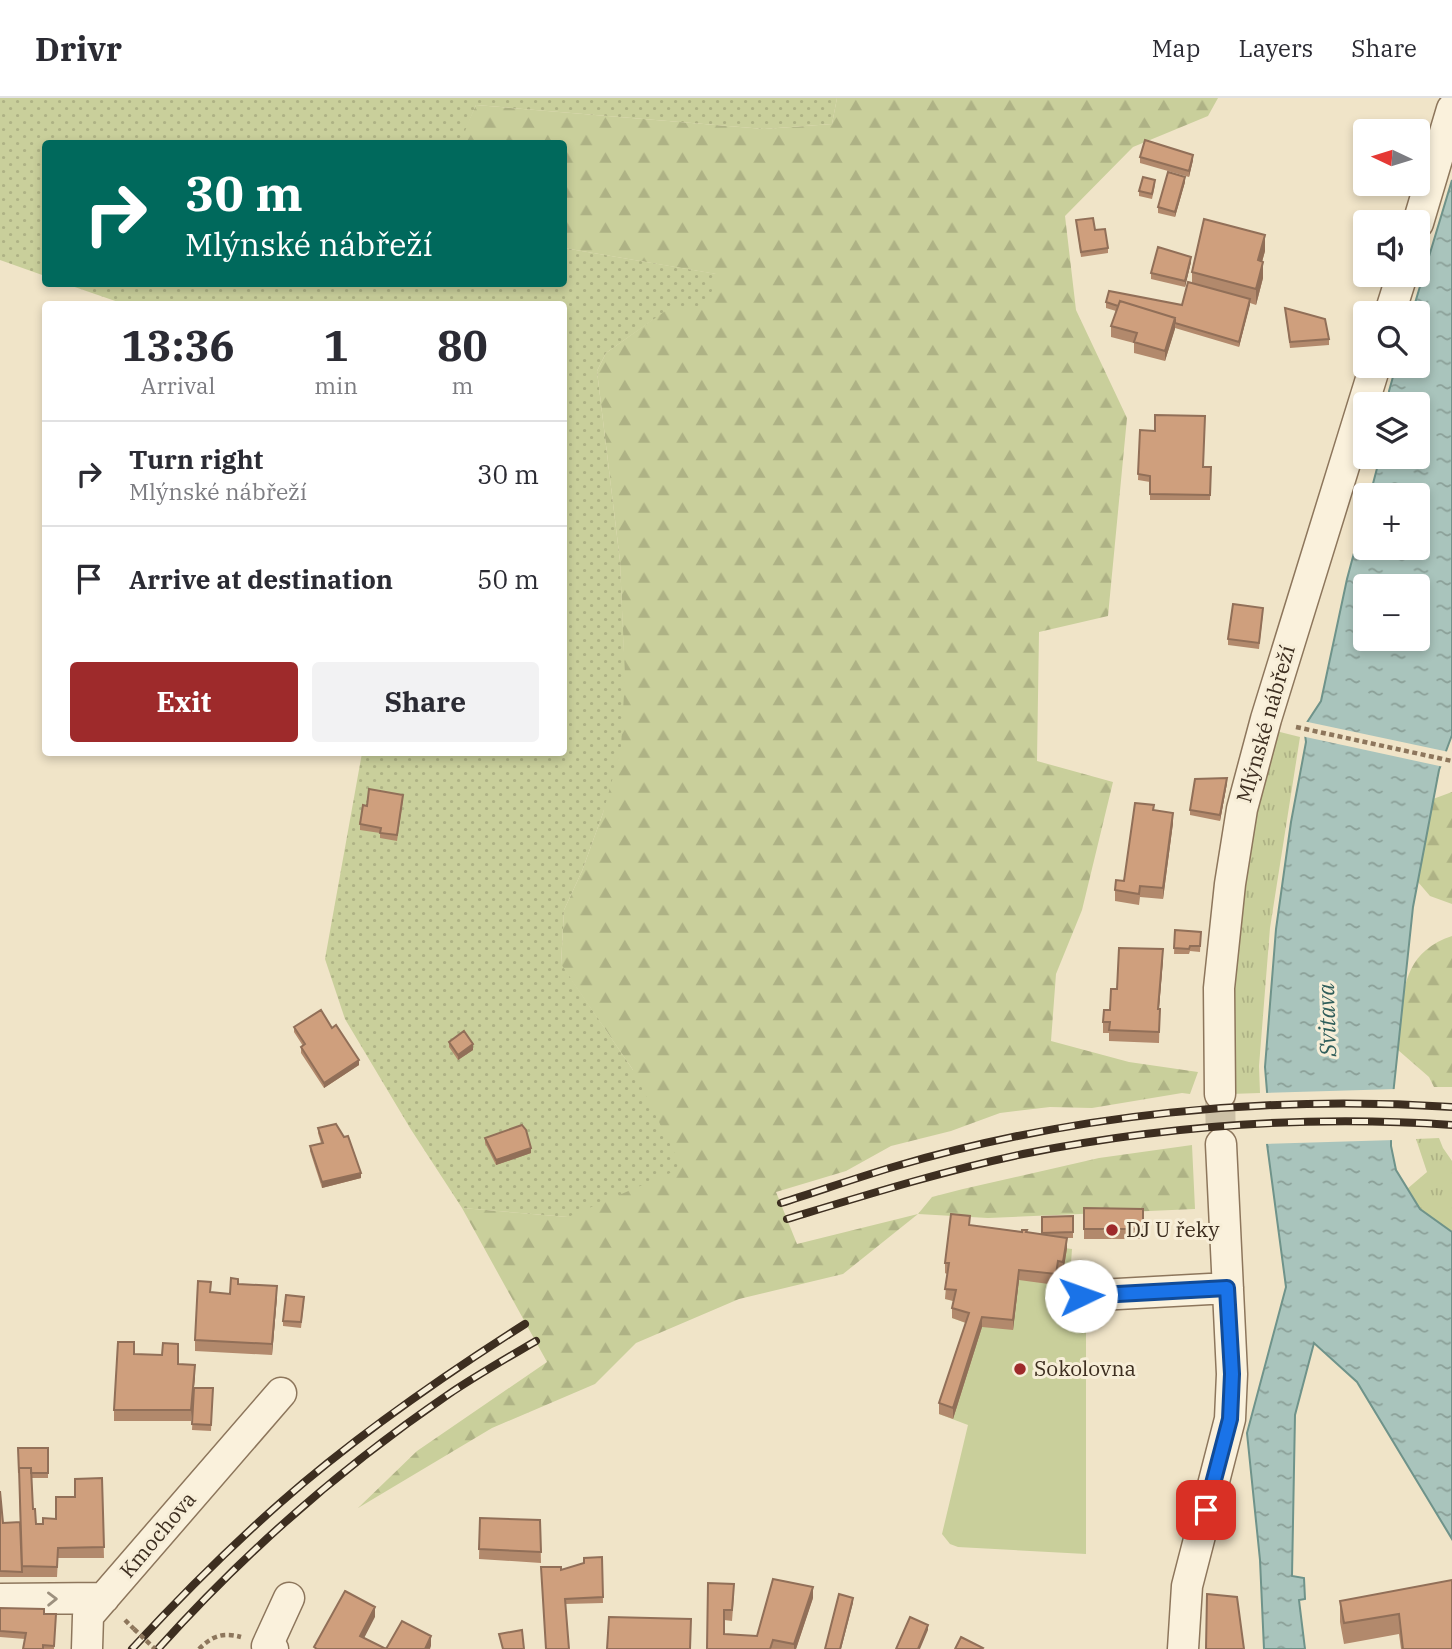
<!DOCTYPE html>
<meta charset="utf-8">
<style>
body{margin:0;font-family:"IBM Plex Serif",serif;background:#f2f2f3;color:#2b2b33;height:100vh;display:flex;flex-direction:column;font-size:26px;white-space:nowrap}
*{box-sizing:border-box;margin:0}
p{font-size:23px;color:#7c7c81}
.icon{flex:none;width:38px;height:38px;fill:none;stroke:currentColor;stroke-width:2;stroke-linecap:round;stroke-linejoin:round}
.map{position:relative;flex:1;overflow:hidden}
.sheet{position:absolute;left:42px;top:203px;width:525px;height:455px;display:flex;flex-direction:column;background:#fff;border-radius:7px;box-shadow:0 4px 10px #0003}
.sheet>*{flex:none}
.banner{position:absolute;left:42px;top:42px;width:525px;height:147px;border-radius:7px;box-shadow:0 4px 10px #0003;background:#00695c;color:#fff;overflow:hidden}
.needle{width:46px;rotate:274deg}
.tools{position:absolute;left:1353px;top:21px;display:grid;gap:14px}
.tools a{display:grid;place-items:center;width:77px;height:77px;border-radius:7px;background:#fff;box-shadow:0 4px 10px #0003;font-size:35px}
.pin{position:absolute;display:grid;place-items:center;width:60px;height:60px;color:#fff;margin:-30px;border-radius:14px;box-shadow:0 4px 10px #0006}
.me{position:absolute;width:77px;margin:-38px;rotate:87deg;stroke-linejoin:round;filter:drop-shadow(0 0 5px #0008)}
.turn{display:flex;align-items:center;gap:24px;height:147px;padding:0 28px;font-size:32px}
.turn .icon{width:91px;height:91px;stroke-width:2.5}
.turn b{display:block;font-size:49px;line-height:60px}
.eta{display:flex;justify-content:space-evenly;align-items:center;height:119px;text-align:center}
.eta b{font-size:42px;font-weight:700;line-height:49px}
.action{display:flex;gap:14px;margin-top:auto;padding:14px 28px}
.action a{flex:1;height:80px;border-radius:7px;background:#9e2a2b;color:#fff;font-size:28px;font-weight:700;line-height:80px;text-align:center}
.action a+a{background:#f2f2f3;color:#2b2b33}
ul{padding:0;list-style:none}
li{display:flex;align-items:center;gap:21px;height:105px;padding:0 28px;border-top:2px solid #e1e1e2}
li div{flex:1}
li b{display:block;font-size:26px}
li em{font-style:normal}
header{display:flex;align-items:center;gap:42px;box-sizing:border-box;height:98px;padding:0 35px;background:#fff;border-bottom:2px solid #e1e1e2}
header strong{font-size:33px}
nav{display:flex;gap:38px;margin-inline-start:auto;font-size:24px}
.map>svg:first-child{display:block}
.grass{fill:url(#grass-tufts)}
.forest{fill:url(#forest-firs)}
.garden{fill:url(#garden-dots)}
.pitch{fill:#c9cf9b}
.water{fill:url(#water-ripples);stroke:#6f938a;stroke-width:2;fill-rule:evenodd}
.pier{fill:#f0e4c8}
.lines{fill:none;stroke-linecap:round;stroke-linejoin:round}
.minor-tunnel{stroke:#ccc0a6;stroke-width:30;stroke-dasharray:30 15;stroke-linecap:butt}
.minor-casing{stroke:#8d765c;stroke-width:33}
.path{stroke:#8d765c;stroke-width:4.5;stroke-dasharray:5 3.5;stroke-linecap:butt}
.minor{stroke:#faf1dc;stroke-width:30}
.rail-casing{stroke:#3d2e20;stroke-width:8}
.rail{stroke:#f7eed8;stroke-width:5;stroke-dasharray:16;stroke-linecap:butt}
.path-bridge{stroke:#8d765c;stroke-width:4.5;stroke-dasharray:5 3.5;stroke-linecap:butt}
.wall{fill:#b2896c}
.shaded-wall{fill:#916f58}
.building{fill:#cf9f7d;stroke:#916f58;stroke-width:2}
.oneway{stroke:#9c907e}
.route-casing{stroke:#114b97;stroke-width:18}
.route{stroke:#1a73e8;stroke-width:12}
.poi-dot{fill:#9e2a2b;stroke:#f7eed8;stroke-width:2.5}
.labels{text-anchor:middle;stroke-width:6;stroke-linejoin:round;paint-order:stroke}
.street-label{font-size:21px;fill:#3d2e20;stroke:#f7eed8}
.poi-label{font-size:21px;fill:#3d2e20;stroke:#f7eed8;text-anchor:start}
.water-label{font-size:23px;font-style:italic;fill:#2f5d5a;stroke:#f7eed8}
</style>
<header>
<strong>Drivr</strong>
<nav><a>Map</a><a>Layers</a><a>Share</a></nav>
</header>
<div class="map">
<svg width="1452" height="1551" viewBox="0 0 1452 1551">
<defs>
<pattern id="grass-tufts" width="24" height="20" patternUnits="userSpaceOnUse" patternTransform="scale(1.75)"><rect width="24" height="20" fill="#c9cf9b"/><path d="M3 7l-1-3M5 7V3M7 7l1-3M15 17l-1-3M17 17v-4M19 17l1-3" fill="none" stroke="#aeb285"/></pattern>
<pattern id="forest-firs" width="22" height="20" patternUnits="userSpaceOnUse" patternTransform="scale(1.75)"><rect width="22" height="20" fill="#c9cf9b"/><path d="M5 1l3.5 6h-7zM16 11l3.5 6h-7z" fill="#aeb285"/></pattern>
<pattern id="garden-dots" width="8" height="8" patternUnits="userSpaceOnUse" patternTransform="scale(1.75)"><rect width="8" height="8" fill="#c9cf9b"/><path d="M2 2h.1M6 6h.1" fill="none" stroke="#aeb285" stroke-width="1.8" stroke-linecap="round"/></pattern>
<pattern id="water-ripples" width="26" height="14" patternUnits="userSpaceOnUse" patternTransform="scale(1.75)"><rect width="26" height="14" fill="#a9c4bc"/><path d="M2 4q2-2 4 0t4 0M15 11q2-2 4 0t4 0" fill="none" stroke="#8ba098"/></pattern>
</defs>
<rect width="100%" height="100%" fill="#f0e4c8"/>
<path class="grass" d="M1272,632L1300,639L1270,830L1259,968L1260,995L1230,996L1231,823Z
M1439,1040L1443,1050L1452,1063V1134L1420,1111L1407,1091L1427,1074L1416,1041Z"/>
<path class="forest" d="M837,0H1218L1208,18L1133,49L1065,118L1076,212L1127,320L1108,518L1039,534L1037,663L1113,684L1082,812L1056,876L1051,943L1129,964L1198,974L1190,996L1182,995L1092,1010L1050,1009L1000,1015L951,1033L891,1048L846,1073L776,1094L797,1146L918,1116L932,1099L963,1091L1099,1060L1192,1047L1195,1111L988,1120L918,1116L843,1176L739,1201L636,1245L595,1286L492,1330L358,1410L417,1353L547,1264L462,1110L568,1119L633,972L561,867L564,812L582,773L603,715L624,561L620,463L597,273L606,255L716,176L564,150V46L460,45V42L476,7L764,31L832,26Z
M1452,694V806L1430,798L1418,784L1433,701Z
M1452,838V989H1434L1429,979L1398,952C1403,904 1397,856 1452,838Z"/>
<path class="garden" d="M0,0H837L832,26L764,31L476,7L460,45L46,46L45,178L0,162Z
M564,150L717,176L706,212L671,209L606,255L597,273L620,463L625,577L621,650L603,715L582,773L564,812L561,866L633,972L682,1070L568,1119L462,1110L410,1030L345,921L325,861L362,655L564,654V206H124L66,186H564Z"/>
<path class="pitch" d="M1027,1145L1072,1151L1068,1207L1086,1208V1456L958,1449L950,1446L942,1436L968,1327L939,1316L969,1226L952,1220L955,1203L945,1201L949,1176L945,1175Z"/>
<path class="water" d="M1452,82V637L1439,672L1413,809L1391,1016V1048L1396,1072L1420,1111L1452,1134V1441L1357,1284L1314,1245L1295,1317L1292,1478L1304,1480L1305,1501L1299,1502L1305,1551H1264L1260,1462L1247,1335L1286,1189L1267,1046L1269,1018L1265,969L1276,831L1291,724L1306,644L1304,629L1321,603L1347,481L1365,414V450H1418V397H1370L1380,359H1418V306H1390L1389,293L1396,268H1418V215H1412ZM1365,488H1418V541H1365Z"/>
<path class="pier" d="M1303,623L1449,654L1444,669L1301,638Z
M1397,991L1394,1016L1395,1042L1264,1046V995Z"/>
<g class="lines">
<path class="minor-tunnel" d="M1220,996L1221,1046"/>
<g class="minor-casing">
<path id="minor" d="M1418,125L1452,11
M1390,215L1402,177
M1220,996L1219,890L1230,786L1242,711L1266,621L1375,268
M1081,1198L1228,1190
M0,1501L104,1500
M87,1551L88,1518L281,1295
M273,1551L267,1548L289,1500
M1183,1551L1187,1488L1230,1321L1232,1276L1221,1046"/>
</g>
<path class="path" d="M1296,629L1452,663
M125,1522L134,1531
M199,1551C212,1538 223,1534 241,1539"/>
<use href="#minor" class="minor"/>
<g class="rail-casing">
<path id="rail" d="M781,1105C819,1093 856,1080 893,1069C1073,1016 1265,997 1452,1009
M787,1121C866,1097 943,1073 1023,1056C1163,1028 1310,1017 1452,1027
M132,1551C179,1500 228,1451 280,1405C356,1338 440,1280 525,1226
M158,1551C245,1454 342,1369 449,1296C477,1277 507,1260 536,1243"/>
</g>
<use href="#rail" class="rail"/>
<path class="path-bridge" d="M134,1531L155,1551"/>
</g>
<path class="wall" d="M1140,59L1193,62L1189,79L1140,65Z
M1185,84L1175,119L1158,115V109Z
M1155,87L1152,101L1139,98V93Z
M1076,122L1095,132L1108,150V155L1081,159Z
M1265,153L1262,164L1263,180L1256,207L1250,205L1239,249L1175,230L1165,263L1134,255V245L1111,239V228L1116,213L1106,210V204L1182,207L1192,185V174Z
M1191,164L1185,189L1151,181V175Z
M1285,210L1329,241V247L1290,250Z
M1140,332L1203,369H1211L1210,402H1150V384L1138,382Z
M1263,515L1259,551L1228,547V541Z
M371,654H383L382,658L371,656Z
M1227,685L1220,723L1190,717V712Z
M403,702L397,743L380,740V735L360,732V726L367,708Z
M1154,712L1173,725L1163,801L1140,799L1139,807L1115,803V792L1124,783Z
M1175,832L1201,834L1200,854L1190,853L1189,856H1174Z
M1163,861L1159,911H1160L1159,945L1109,943V935H1103V924L1110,912L1117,891Z
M294,929L332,930L359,967L324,990L301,955V949L303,948L294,934Z
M449,944L473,952L458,962L449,949Z
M318,1030L361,1080L322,1090L310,1053V1048L321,1045L318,1035Z
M485,1040L531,1055L496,1067L485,1045Z
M1084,1110L1143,1111V1141H1084Z
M1073,1118V1140H1067V1150L1063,1175L1058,1174L1056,1187L1019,1182L1013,1232L982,1229L953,1321L939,1316V1305L966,1225L952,1220V1210L953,1203L945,1201L947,1176L945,1175V1165L970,1127L1042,1136V1119Z
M238,1186L277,1198L272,1257L195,1253V1242L211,1194L230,1196Z
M304,1204L301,1230L283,1228V1223Z
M134,1256L195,1277L191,1323H114V1312Z
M194,1290H213L211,1333L192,1332Z
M48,1350V1380H31L33,1411L36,1426H43L56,1421L75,1399L102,1380L104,1460H58L57,1479H0V1393L3,1425L20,1424L19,1381Z
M480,1420L540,1422L541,1465L479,1461Z
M602,1459L603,1505L565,1506L561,1472Z
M1452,1482V1551H1401L1399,1536L1344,1546L1340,1524V1503Z
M708,1485L734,1497L732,1523L724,1522V1536L757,1538L813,1500L796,1551H707Z
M0,1510L44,1516H56L54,1551H23L25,1541L0,1539Z"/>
<path class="shaded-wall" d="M1193,57V62L1189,79V73Z
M1185,79V84L1175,119V114Z
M1265,137V153L1258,178V162Z
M1191,159V164L1185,189V183Z
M1263,164V180L1256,207V191Z
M1250,201V207L1239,249V244Z
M1175,220V231L1165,263V253Z
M1227,680V685L1220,723V717Z
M1173,715V725L1163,801V790Z
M1163,851V861L1158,921V911Z
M473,946V952L458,962V957Z
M359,962V967L324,990V985Z
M531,1050V1055L496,1067V1062Z
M361,1075V1080L322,1090V1084Z
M1067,1140V1150L1063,1175V1164Z
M1019,1172V1182L1013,1232V1222Z
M277,1188V1198L272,1257V1246Z
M982,1219V1229L953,1321V1310Z
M195,1267V1277L191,1323V1312Z
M813,1489V1500L796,1551H794V1546Z
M853,1500V1505L841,1551H840Z
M375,1509V1519L360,1548V1538Z
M928,1527V1532L920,1551H918Z
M431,1538V1548L430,1551H425Z"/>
<path class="building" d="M1145,42L1193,57L1189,73L1140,59Z
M1168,74L1185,79L1175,114L1158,109Z
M1143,79L1155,82L1152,96L1139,93Z
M1093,120L1095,132L1105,131L1108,150L1081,154L1076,122Z
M1204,121L1265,137L1258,162L1263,164L1256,191L1192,174Z
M1158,149L1191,159L1185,183L1151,175Z
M1188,184L1250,201L1239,244L1175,225V220L1120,203L1118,208L1106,204L1109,193L1182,207Z
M1120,203L1175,220L1165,253L1134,244L1137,235L1111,228Z
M1285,210L1325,221L1329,241L1290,244Z
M1155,317L1205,318L1203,369H1211L1210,397L1150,396V378L1138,376L1140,332L1155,333Z
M1233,506L1263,510L1259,545L1228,541Z
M1227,680L1220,717L1190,712L1195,681Z
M369,691L403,697L397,737L380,735L381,730L360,726L363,707L367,708Z
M1135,705L1154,707L1153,712L1173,715L1163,790L1140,788L1139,796L1115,792L1116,782L1124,783Z
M1175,832L1201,834L1200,848H1190L1189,851L1174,850Z
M1119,850L1163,851L1158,911H1160L1159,934L1109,932L1110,924H1103L1104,912H1110L1111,891H1117Z
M321,912L332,930L336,927L359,962L324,985L301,949L305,946L294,929Z
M464,933L473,946L458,957L449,944Z
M336,1026L344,1039L348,1038L361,1075L322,1084L310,1048L323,1045L318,1030Z
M522,1027L526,1032L531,1050L496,1062L485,1040Z
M1084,1110L1143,1111V1131H1084Z
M951,1116L970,1118L969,1127L1022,1134V1132H1027L1026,1134L1067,1140L1063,1164L1058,1163L1056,1176L1019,1172L1013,1222L982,1219L953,1310L939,1305L969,1215L952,1210L956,1192L945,1191L949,1165H945Z
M1073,1118V1134L1042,1135V1119Z
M231,1180L238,1181V1186L277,1188L272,1246L195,1242L198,1183L211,1184L210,1194L230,1196Z
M286,1197L304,1199L301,1224L283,1223Z
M118,1244H134V1256L162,1257L163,1245L178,1246V1266L195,1267L191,1312H114Z
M194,1290H213L211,1327L192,1326Z
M18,1350H48V1375H31V1370H19V1375Z
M19,1370H31L33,1411H35L36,1426H43V1420L56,1421V1399H75V1381L102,1380L104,1449L58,1450L57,1469L22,1468Z
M0,1393L3,1425L20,1424L22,1474L0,1473Z
M480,1420L540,1422L541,1454L479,1451Z
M602,1459L603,1499L565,1501L569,1551H546L541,1469H561V1472L584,1465V1460Z
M773,1481L813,1489L794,1546L773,1542L770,1551H707L708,1485L734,1486L732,1512H724V1536L757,1538Z
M1452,1482V1551H1403L1399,1516L1344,1525L1340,1503Z
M345,1493L375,1509L360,1538L386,1551L402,1523L431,1538L425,1551H317L314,1549Z
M839,1496L853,1500L840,1551H825Z
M1207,1496L1237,1499L1244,1551H1206Z
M0,1510L44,1511V1516H56L54,1548L43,1547V1551H23L26,1535L0,1533Z
M609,1519L691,1521L690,1551H607Z
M910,1519L928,1527L918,1551H896Z
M522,1532L524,1551H503L499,1536Z
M961,1539L983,1550L982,1551H955Z"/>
<defs><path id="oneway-chevron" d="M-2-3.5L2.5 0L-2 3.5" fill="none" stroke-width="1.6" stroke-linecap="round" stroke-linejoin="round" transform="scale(1.75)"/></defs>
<use class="oneway" href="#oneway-chevron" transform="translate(52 1501) rotate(-1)"/>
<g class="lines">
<g class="route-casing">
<path id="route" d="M1081,1198L1227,1190L1232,1276L1230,1321L1206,1412"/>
</g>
<use href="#route" class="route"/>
</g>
<g class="poi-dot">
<circle cx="1112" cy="1132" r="7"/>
<circle cx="1020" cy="1271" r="7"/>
</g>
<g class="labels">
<g class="street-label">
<text transform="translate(1266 626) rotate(-74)" y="7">Mlýnské nábřeží</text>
<text transform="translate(158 1437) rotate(-50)" y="7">Kmochova</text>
</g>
<g class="poi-label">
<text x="1126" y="1139">DJ U řeky</text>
<text x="1034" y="1278">Sokolovna</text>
</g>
<g class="water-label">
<text transform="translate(1327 922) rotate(-92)" y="8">Svitava</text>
</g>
</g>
</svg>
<div class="tools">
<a><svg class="needle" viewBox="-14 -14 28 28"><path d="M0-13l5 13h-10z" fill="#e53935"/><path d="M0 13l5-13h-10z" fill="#7c7c81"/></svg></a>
<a><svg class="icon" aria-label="sound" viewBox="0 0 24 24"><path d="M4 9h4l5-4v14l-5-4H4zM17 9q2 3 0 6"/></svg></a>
<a><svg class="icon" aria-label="search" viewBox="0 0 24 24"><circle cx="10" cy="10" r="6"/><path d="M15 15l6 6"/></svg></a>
<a><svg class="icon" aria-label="layers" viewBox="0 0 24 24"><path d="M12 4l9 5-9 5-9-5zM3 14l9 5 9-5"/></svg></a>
<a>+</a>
<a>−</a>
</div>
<div class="pin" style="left:1206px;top:1412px;background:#d93025"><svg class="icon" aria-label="arrive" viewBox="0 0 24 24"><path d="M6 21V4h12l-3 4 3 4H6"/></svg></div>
<svg class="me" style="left:1081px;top:1198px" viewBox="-20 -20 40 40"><circle r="19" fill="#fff"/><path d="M0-13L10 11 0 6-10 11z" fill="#1a73e8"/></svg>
<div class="banner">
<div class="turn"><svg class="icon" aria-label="right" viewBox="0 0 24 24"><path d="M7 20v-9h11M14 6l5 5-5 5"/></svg><div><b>30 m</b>Mlýnské nábřeží</div></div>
</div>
<section class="sheet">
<div class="eta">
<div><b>13:36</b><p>Arrival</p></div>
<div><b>1</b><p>min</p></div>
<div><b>80</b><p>m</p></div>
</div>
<ul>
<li><svg class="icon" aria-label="right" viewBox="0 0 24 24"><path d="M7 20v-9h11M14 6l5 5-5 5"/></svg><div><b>Turn right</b><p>Mlýnské nábřeží</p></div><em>30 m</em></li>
<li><svg class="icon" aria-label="arrive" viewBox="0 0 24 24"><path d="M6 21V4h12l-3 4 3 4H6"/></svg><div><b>Arrive at destination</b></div><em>50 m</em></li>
</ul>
<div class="action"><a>Exit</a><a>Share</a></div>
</section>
</div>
